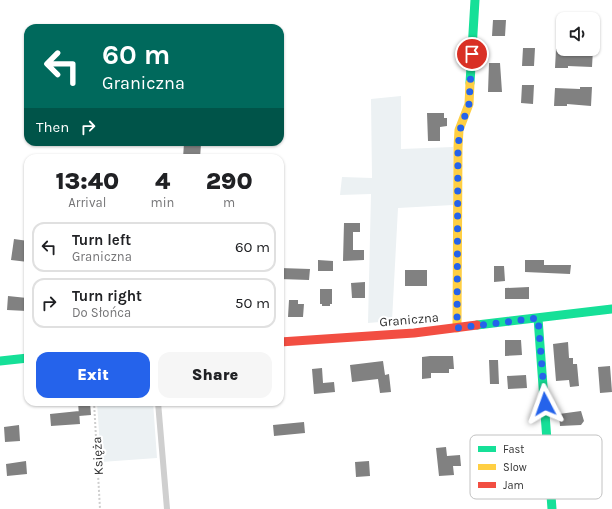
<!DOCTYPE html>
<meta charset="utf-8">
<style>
body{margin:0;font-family:Karla,sans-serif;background:#f6f6f6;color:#202124;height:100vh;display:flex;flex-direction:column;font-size:15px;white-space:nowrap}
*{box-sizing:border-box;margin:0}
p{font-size:13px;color:#757577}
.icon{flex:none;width:22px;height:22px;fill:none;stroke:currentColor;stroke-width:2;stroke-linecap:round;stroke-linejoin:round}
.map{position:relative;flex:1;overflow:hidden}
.details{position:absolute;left:24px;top:154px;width:260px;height:252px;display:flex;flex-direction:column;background:#fff;border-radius:12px;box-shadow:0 1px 3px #0004}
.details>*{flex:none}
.banner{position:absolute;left:24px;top:24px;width:260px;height:122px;border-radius:12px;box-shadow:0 1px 3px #0004;background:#00695c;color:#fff;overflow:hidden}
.tools{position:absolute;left:556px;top:12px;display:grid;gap:8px}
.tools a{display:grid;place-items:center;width:44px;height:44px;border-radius:8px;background:#fff;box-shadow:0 1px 3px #0004;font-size:20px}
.pin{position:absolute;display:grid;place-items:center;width:34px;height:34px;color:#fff;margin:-17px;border:2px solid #fff;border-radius:50%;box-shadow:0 1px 4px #0007}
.me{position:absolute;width:44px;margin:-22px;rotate:356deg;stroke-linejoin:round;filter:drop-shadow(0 0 3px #0008)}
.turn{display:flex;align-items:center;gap:14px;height:84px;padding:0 12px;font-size:18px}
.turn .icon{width:52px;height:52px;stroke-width:2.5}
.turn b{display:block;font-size:28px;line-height:34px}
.then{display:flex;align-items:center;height:38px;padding:0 12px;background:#0003;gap:8px;font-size:15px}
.eta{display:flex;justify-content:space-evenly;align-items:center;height:68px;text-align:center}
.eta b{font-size:24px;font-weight:800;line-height:28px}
.cta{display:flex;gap:8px;margin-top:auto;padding:8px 12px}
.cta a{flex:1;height:46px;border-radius:12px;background:#2563eb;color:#fff;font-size:16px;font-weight:800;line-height:46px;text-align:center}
.cta a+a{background:#f6f6f6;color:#202124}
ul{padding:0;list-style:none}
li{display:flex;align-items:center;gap:12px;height:50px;margin:0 8px 6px;padding:0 4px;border:2px solid #e0e0e0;border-radius:12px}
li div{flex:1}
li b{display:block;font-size:15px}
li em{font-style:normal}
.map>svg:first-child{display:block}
.green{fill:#ecf1f3}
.building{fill:#818181}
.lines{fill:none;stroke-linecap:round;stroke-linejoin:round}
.path{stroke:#cecece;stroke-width:2;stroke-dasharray:2 2;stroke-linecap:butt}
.lane{stroke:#cfcfcf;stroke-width:6}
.fast{stroke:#16e098;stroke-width:9}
.slow{stroke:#ffcf43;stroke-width:9}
.jam{stroke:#f24e42;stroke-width:9}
.route{stroke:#2563eb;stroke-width:7;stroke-dasharray:0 12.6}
.labels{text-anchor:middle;stroke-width:4;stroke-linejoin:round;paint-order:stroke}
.street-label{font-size:13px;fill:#333;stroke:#fff}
.key{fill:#fff;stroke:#c2c2c2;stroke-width:1}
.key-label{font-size:11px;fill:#333}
</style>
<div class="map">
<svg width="612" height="509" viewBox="0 0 612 509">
<rect width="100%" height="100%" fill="#fff"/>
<path class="green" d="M401,96V149L453,147V205L398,208L392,321L368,323L371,194L340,195L342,177L372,178L371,99Z
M97,402H153L157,458L101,462Z"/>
<path class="building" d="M493,20H506L505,36H492Z
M523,48H535L534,66H522Z
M556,49L580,51V49H593L592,67L568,66V68H555Z
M489,63H500L502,92H488Z
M522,85H534L533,104L521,103Z
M580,87H592L591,106L567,104V106H554L555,88L580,89Z
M427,113H444V118H447V126L440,127V141H428Z
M184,143L201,144L200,158H183Z
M344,223H360V232H353V250H364V260L343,261Z
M14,239L28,241V262L11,260Z
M318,260L333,261V271H318Z
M525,260H544V265H571L570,274L525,272Z
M494,266H504L505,281L494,282Z
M280,268L310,269L309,280L280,279Z
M405,270H427V286H405Z
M365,282V298H352L351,283Z
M529,287V299H505V288Z
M320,289H332V304H330V306H322V304H320Z
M8,296L27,298V311L7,310Z
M289,300H298V304H304L303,317H288Z
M505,340H521L522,355L505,356Z
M568,342L569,358H573V364H577L579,386L570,387L569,380L556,381L553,344Z
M430,356H453L454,369H449V373H431V378L422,379V357Z
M489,360H498L499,384H490Z
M383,361L385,375L389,374L391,392L380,393L378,379L352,382L350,365Z
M610,366L612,392L600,393L598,367Z
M322,368L323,383L334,382L335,392L314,394L312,369Z
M526,375L527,388L508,389L507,376Z
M78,402H90L91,415L79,416Z
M79,411L80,424L51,426L50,414Z
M581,411L584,421L581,425L560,426L559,414Z
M304,422L305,433L274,436L273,425Z
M19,425L20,441L5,442L4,427Z
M446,447L447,456L460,455L461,466H453L454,475L439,476L436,448Z
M26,461L27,474L7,476L6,464Z
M369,461L370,476L356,477L355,462Z"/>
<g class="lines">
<path class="path" d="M94,402L100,509"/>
<path class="lane" d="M158,402L167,509"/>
<path class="fast" d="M470,83L475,0
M538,318L552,509
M477,325L612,309
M0,361L28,358"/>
<path class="slow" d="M457,328L458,147L459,130L469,104L470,83"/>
<path class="jam" d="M280,342L414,333L477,325"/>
</g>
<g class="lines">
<path class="route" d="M472,54L469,104L460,130L458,147L457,328L538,318L545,404"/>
</g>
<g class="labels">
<g class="street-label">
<text transform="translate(409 319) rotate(-5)" y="5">Graniczna</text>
<text transform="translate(97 456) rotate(-93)" y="5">Księża</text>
</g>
</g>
<rect x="470" y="435" width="132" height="64" rx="6" class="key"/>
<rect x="478" y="446" width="18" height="6" fill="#16e098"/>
<rect x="478" y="464" width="18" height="6" fill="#ffcf43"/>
<rect x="478" y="482" width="18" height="6" fill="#f24e42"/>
<g class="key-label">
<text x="503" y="453">Fast</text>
<text x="503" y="471">Slow</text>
<text x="503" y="489">Jam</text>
</g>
</svg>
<div class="tools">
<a><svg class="icon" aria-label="sound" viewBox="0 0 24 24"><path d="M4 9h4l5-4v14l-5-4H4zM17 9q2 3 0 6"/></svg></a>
</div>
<div class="pin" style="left:472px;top:54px;background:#d93025"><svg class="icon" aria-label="arrive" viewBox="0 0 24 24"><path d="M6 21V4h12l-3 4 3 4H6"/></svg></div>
<svg class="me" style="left:545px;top:404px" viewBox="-20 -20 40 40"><path d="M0-17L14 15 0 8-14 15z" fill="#2563eb" stroke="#fff" stroke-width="4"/></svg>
<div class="banner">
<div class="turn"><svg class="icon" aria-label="left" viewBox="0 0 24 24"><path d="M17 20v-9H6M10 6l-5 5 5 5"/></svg><div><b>60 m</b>Graniczna</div></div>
<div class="then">Then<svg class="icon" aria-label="right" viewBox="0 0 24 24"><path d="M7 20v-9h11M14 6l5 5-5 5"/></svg></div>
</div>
<section class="details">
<div class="eta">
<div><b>13:40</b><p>Arrival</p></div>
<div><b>4</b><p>min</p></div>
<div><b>290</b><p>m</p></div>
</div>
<ul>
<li><svg class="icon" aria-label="left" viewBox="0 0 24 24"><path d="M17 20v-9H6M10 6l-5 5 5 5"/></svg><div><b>Turn left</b><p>Graniczna</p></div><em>60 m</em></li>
<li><svg class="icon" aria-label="right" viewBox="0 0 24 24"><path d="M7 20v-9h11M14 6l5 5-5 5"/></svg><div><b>Turn right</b><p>Do Słońca</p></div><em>50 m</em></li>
</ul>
<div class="cta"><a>Exit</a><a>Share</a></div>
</section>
</div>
